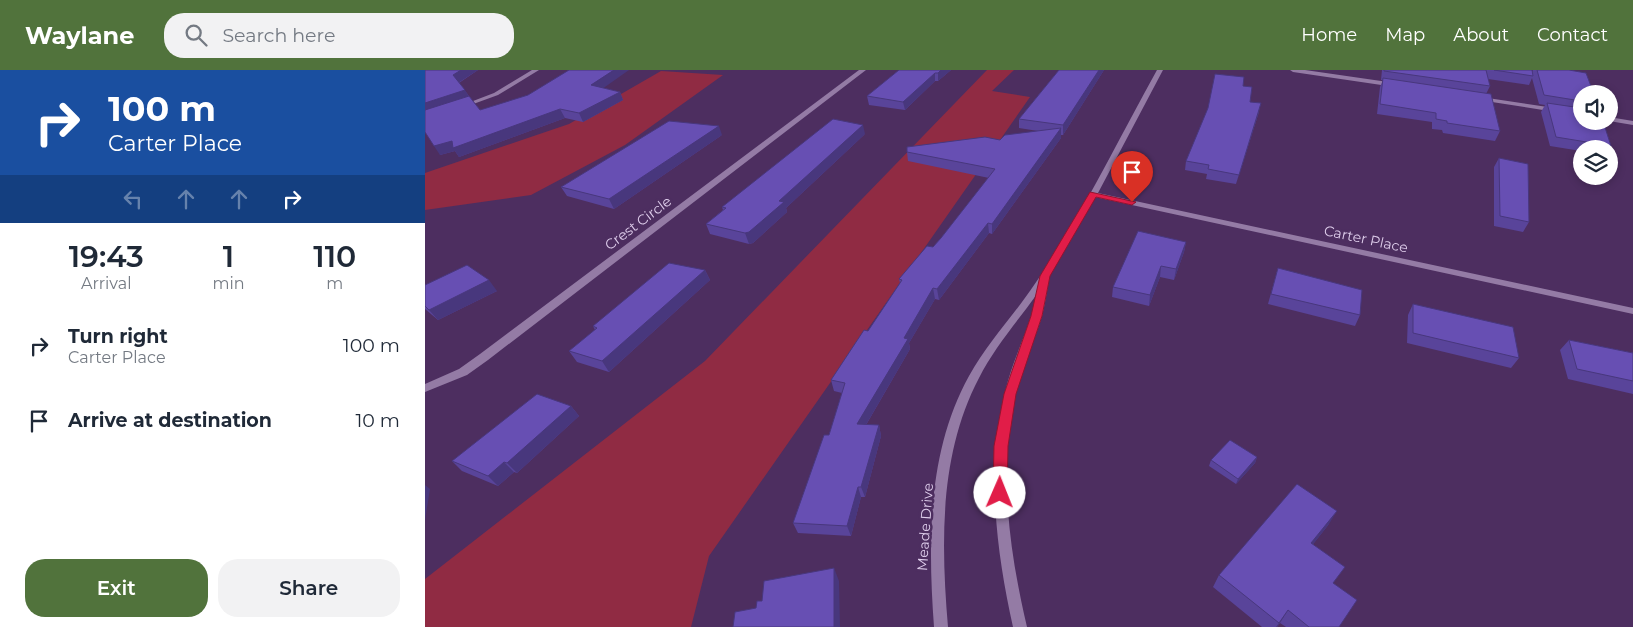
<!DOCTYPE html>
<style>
body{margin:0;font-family:Montserrat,sans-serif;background:#f2f2f3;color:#1f2937;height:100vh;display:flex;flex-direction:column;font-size:19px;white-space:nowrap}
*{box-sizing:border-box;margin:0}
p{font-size:16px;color:#747a83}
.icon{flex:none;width:28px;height:28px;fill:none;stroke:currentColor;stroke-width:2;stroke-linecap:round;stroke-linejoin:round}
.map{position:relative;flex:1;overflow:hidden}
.side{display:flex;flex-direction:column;background:#fff;width:425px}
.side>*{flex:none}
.guide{background:#1a4fa0;color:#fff;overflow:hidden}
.controls{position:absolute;left:1148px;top:15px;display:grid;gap:10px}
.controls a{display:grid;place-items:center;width:45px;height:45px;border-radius:50%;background:#fff;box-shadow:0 2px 8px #0003;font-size:25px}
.pin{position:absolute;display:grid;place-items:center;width:42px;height:42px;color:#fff;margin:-51px -21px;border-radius:50% 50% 50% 0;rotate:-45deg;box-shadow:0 0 5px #0007}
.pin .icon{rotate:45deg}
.me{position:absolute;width:55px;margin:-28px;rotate:1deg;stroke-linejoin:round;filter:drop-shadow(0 0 4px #0008)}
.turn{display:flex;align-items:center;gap:18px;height:105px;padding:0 25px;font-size:22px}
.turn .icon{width:65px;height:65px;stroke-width:2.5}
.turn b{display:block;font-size:35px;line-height:42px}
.lanes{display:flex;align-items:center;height:48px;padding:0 25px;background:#0003;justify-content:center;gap:25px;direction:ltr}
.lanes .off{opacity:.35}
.eta{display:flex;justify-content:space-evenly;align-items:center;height:85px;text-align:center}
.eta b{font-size:30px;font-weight:600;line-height:35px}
.primary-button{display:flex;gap:10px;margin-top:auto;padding:10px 25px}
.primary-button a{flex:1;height:58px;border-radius:20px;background:#51733c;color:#fff;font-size:20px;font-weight:600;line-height:58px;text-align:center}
.primary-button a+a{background:#f2f2f3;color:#1f2937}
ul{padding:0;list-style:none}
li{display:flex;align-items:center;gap:15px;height:75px;padding:0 25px}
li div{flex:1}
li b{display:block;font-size:19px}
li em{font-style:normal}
header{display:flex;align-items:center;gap:30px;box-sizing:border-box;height:70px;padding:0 25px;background:#51733c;color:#fff}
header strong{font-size:24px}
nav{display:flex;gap:28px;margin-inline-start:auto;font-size:18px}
.search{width:350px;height:45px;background:#f2f2f3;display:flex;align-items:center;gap:12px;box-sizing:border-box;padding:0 18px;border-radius:20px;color:#747a83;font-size:19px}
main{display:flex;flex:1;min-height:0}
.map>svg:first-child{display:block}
.green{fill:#902b43}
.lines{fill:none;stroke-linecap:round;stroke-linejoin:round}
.street{fill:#947ba5;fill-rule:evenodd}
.wall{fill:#59449a}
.shaded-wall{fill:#48377d}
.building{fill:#674fb3;stroke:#48377d}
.route{fill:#e11d48;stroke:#92132f}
.labels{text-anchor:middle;stroke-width:5;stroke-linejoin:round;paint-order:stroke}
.street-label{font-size:14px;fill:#dfceec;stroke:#4d2e60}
</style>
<header>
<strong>Waylane</strong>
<div class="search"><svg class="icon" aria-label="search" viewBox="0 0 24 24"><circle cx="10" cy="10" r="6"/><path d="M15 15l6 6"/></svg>Search here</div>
<nav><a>Home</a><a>Map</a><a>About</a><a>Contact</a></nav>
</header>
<main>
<section class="side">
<div class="guide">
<div class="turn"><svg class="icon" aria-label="right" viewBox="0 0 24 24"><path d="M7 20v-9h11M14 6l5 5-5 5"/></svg><div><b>100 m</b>Carter Place</div></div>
<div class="lanes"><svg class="icon off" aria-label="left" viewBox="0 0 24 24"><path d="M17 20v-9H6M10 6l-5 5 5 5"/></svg><svg class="icon off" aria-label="ahead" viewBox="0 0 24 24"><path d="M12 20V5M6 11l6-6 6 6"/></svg><svg class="icon off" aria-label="ahead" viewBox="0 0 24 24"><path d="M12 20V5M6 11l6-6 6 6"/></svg><svg class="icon" aria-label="right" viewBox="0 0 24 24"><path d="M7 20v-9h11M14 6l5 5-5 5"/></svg></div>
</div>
<div class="eta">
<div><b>19:43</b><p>Arrival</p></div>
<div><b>1</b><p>min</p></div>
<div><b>110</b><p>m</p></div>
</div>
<ul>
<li><svg class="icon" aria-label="right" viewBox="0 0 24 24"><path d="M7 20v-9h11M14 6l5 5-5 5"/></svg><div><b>Turn right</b><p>Carter Place</p></div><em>100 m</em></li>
<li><svg class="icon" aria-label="arrive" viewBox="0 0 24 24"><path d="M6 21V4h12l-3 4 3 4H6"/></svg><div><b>Arrive at destination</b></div><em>10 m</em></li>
</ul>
<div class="primary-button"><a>Exit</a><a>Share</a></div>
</section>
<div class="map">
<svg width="1208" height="557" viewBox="0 0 1208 557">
<rect width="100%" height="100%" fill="#4d2e60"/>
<path class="green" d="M562,0H589L567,21L605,27L284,486L266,557H0V509L280,291Z
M236,1L298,5L200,75L106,125L0,140V103L144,54Z"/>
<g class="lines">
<path class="street" d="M107,0H114L73,25L40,37L35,36L69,23Z
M434,0H441L63,290L42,305L0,322V314L34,299L55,284Z
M732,0H738L673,123L1208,238V244L670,127L623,207L624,209C622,221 620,234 617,246C609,272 597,296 591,322C573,401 584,480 602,557H588C571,480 561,400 580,322C588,288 605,258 612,224C592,252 569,278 554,308C514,384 516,474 523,557H509C503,473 502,382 544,306C559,279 579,256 597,232C609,216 620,199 631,182C668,123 698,61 732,0Z
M865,0H880L970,13L973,15L970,17L868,2Z
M1056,27L1156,42V46L1054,30V28Z
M1184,47L1208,51V55L1184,51Z"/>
</g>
<path class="wall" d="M0,0H53L34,13L44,26L55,40L178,18L195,22L198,30L158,52L140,48L34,87L30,81L15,85Z
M474,0H526L513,11H510L480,40L444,35L442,26Z
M634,0H679L638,65H636V68L567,164L564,163L514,230L510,229L484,273L485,279L441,355H454L456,366L440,427H436L426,466L373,463L368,453L404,365L417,323L409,321L406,310L443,261L475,213L474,209L508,177L516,168L564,108L483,91L482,82L575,70L613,61L594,58V49Z
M957,0H1107V2L1108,0H1144L1156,24V51L1186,76L1184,80V79H1156V81L1125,76L1116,42L1120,35L1114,34L1107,8L1104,15L1063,9L1065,16L1061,24L1075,61L1070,71L1018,63L1017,60L1007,59V52L952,44L955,17L958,10H956Z
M818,16L825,32L834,42L811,114L781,109L782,104L760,100L761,91Z
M440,64L361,138L362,142L328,173L324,174L285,164L281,154L298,140L297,137Z
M297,65L189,139L142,126L136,117Z
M1074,88L1104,152L1098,162L1069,156V97Z
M761,172L759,182L749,210L735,207L724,236L687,227L688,217Z
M853,198L935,245L930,256L843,234Z
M280,200L285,210L184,302L152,292L144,281L170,260L168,256Z
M0,215L72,221L13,250L0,239Z
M988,234L1094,288L1086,298L982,273L983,245Z
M1144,270L1208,283V324L1143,309L1135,280Z
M146,336L154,346L92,403L89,402L73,416L37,401L27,391Z
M832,387L830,393L811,414L784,396L786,390Z
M904,454L888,474L908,513L914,557H861L855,553L852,557H837L788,517L794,505Z"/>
<path class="shaded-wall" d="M36,0H53L33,13L28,5Z
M189,0H204L170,24L166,15Z
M516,0H526L513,11V3Z
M674,0H679L638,65V55Z
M510,3V11L480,40L478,32Z
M40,20L45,28L0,43V33Z
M195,22L198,30L158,52L154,43Z
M836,33L834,42L811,114L814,105Z
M135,39L140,48L34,87L30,81L15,85L9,76Z
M438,55L440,64L361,138L362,142L328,173L324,174L320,163L354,131Z
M294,56L297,65L189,139L184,129Z
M636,58V68L567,164V154Z
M563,153L564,163L514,230L512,219Z
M761,172L759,182L749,210L751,199Z
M736,196L735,207L724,236L725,225Z
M280,200L285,210L184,302L177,291Z
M64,210L72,221L13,250L4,240Z
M508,218L510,229L484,273L485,279L435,365L432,354L479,268Z
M146,336L154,346L92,403L82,393Z
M454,355L456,366L440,427L436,417Z
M832,387L830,393L811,414L813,409Z
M79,392L89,402L73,416L63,406Z
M0,415L5,419L0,450Z
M433,417L436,427L426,466L422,456Z
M912,441L904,454L879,486L886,473Z
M409,498L414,511L415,557H409Z
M863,540L855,553L852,557H851Z"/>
<path class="building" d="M0,0H36L28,5L40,20L0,33Z
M144,0H189L166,15L195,22L154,43L135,39L28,78L27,71L9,76L0,62V40L44,26L55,40L103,25Z
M474,0H516L513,3H510L478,32L442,26Z
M634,0H674L638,55L594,49Z
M959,0H1061L1065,16L959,1Z
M1069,0H1107L1108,6Z
M1112,0H1144L1161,3L1169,24H1156V31L1119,25Z
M790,4L819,7L818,16L827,17L825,32L836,33L814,105L783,99L784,95L761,91L783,38Z
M958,8L1066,24L1075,61L1022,53V51L1011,49V43L955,34Z
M1122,33L1156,38V51H1178L1186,76L1131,67Z
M408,49L438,55L354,131L359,132L324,162L320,163L281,154L301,138L297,137Z
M244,51L294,56L184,129L136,117Z
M636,58L567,154L563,153L512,219L508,218L479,268L483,269L432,354L454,355L436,417H433L422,456L368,453L399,365H404L420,313L406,310L439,260L443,261L477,210L474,209L502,176L508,177L516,168L570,99L482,82V77L560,67L575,70L580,65Z
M1074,88L1103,94L1104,152L1075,146Z
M713,161L761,172L751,199L736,196L725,225L688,217Z
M244,193L280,200L177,291L144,281L172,258L168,256Z
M42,195L64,210L4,240L0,236V215Z
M853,198L937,220L935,245L846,224Z
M988,234L1088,257L1094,288L988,263Z
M1144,270L1208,283V311L1152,299Z
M112,324L146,336L82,393L79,392L63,406L27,391Z
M805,370L832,387L813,409L786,390Z
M872,414L912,441L886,473L920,497L908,513L932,530L914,557H884L863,540L854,553L794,505Z
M409,498V557H308L310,542L331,538L332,531H337L339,511Z"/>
<path class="route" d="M665,122L711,132L707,135L671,127L625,206L617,246L591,324L583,376L582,423L580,427H570L568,423L569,376L579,324L606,246L615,206Z"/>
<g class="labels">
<g class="street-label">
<text transform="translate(213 153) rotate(-37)" y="5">Crest Circle</text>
<text transform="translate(941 169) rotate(12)" y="5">Carter Place</text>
<text transform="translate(500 457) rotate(-86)" y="5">Meade Drive</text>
</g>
</g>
</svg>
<div class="controls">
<a><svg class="icon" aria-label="sound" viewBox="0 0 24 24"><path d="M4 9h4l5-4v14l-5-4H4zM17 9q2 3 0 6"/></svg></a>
<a><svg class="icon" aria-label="layers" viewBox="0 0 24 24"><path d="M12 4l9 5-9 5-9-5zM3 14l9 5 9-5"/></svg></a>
</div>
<div class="pin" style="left:707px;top:132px;background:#d93025"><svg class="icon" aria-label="arrive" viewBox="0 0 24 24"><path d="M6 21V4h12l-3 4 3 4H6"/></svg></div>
<svg class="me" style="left:575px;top:423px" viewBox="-20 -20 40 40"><circle r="19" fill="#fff"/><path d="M0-13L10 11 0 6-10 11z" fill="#e11d48"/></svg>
</div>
</main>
